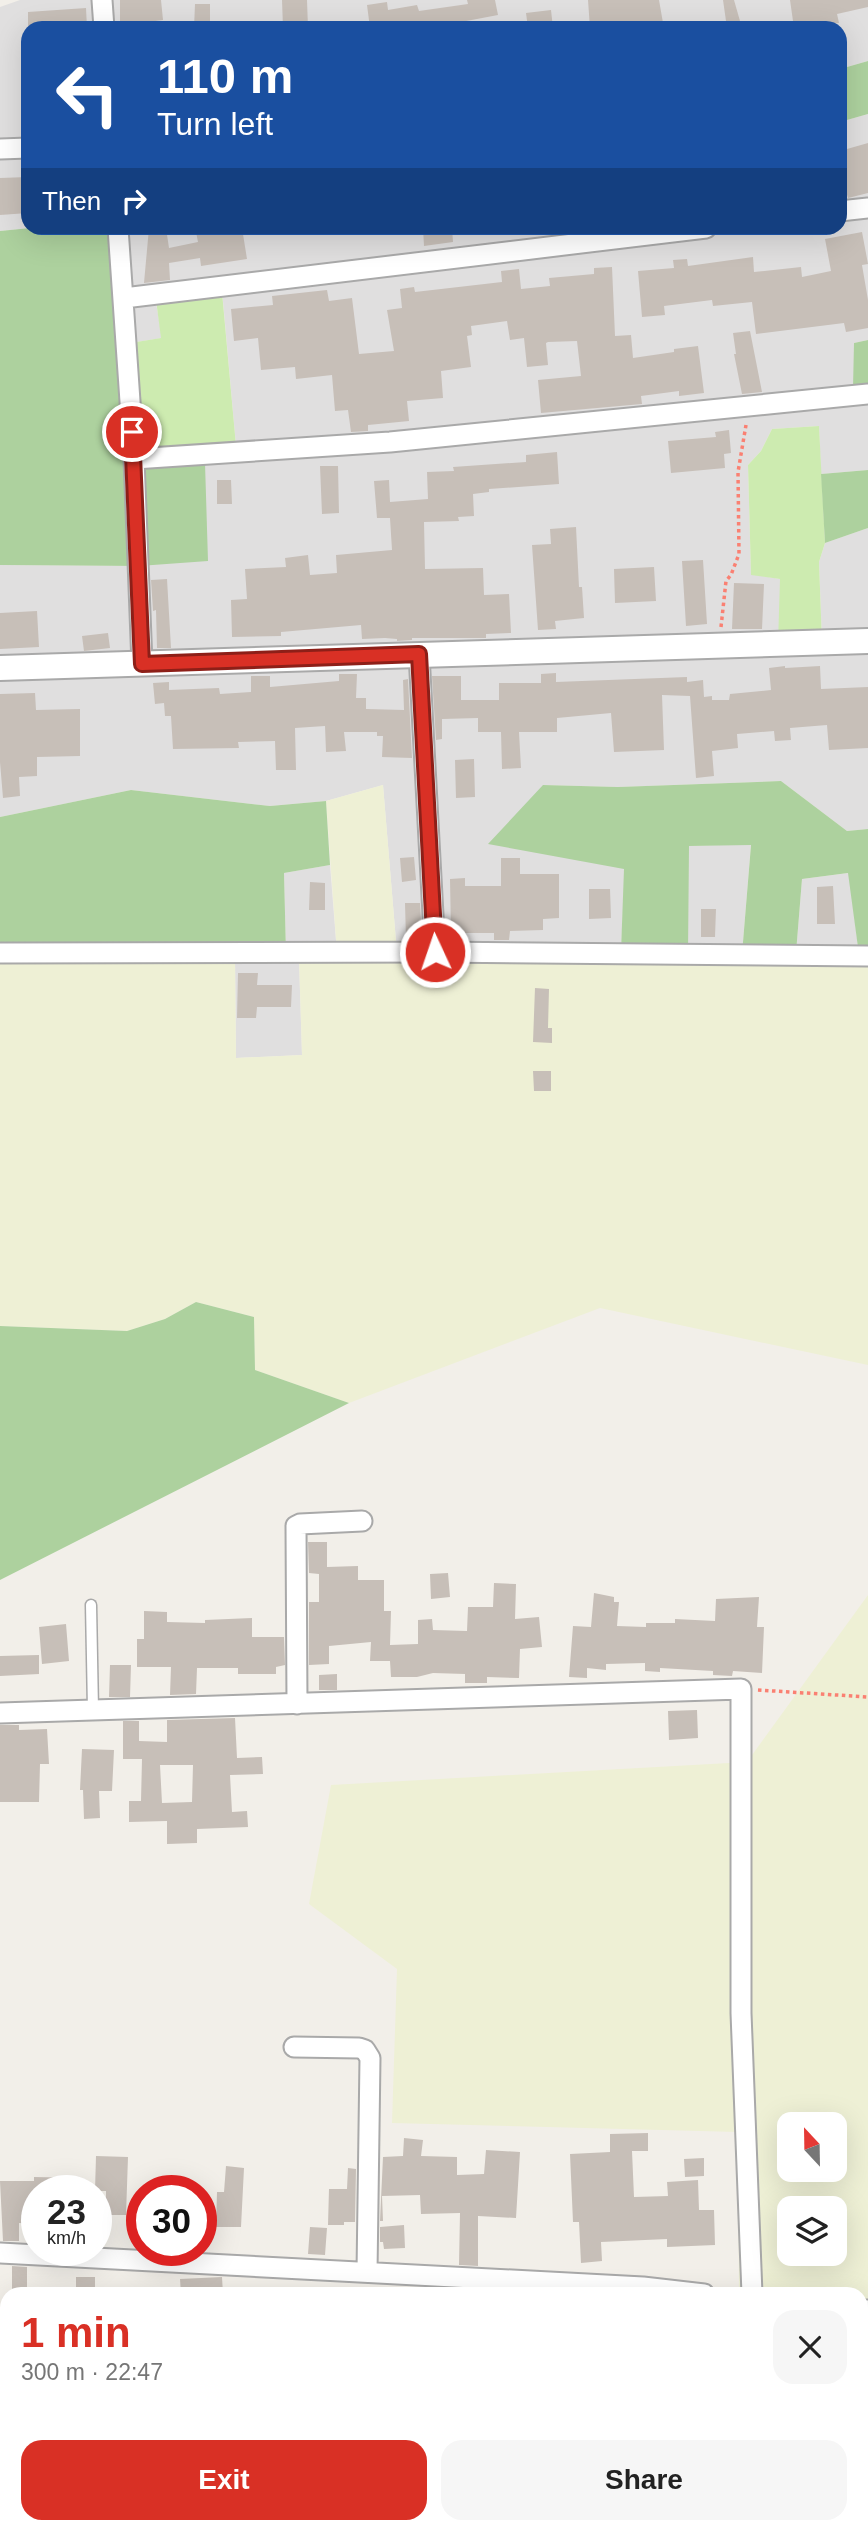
<!DOCTYPE html>
<meta charset="utf-8">
<style>
body{margin:0;font-family:Helvetica,sans-serif;background:#f6f6f6;color:#222;height:100vh;display:flex;flex-direction:column;font-size:26px;white-space:nowrap}
*{box-sizing:border-box;margin:0}
p{font-size:23px;color:#767676}
.icon{flex:none;width:38px;height:38px;fill:none;stroke:currentColor;stroke-width:2;stroke-linecap:round;stroke-linejoin:round}
.map{position:relative;flex:1;overflow:hidden}
.drawer{position:absolute;left:0px;top:2287px;width:868px;height:247px;display:flex;flex-direction:column;background:#fff;border-radius:21px 21px 0 0;box-shadow:0 7px 28px #0002}
.drawer>*{flex:none}
.hud{position:absolute;left:21px;top:21px;width:826px;height:214px;border-radius:21px;box-shadow:0 7px 28px #0002;background:#1a4fa0;color:#fff;overflow:hidden}
.needle{width:46px;rotate:338deg}
.fabs{position:absolute;left:777px;top:2112px;display:grid;gap:14px}
.fabs a{display:grid;place-items:center;width:70px;height:70px;border-radius:14px;background:#fff;box-shadow:0 7px 28px #0002;font-size:35px}
.speed{position:absolute;left:21px;top:2175px;display:flex;gap:14px;font-size:35px;font-weight:700;text-align:center}
.speed>*{display:grid;place-content:center;width:91px;height:91px;border-radius:50%;background:#fff;box-shadow:0 7px 28px #0002;line-height:1}
.speed small{font-size:18px;font-weight:400}
.speed .limit{border:10px solid #d22;background:#fff;color:#111}
.pin{position:absolute;display:grid;place-items:center;width:60px;height:60px;color:#fff;margin:-30px;border:4px solid #fff;border-radius:50%;box-shadow:0 2px 7px #0007}
.me{position:absolute;width:77px;margin:-38px;rotate:357deg;stroke-linejoin:round;filter:drop-shadow(0 0 5px #0008)}
.turn{display:flex;align-items:center;gap:24px;height:147px;padding:0 21px;font-size:32px}
.turn .icon{width:91px;height:91px;stroke-width:2.5}
.turn b{display:block;font-size:49px;line-height:60px}
.then{display:flex;align-items:center;height:66px;padding:0 21px;background:#0003;gap:14px;font-size:26px}
.round{display:grid;place-items:center;flex:none;width:74px;height:74px;border-radius:21px;background:#f6f6f6}
.head{display:flex;align-items:center;justify-content:space-between;height:119px;padding:0 21px}
h1{font-size:42px;font-weight:700;line-height:52px;color:#d93025}
.button{display:flex;gap:14px;margin-top:auto;padding:14px 21px}
.button a{flex:1;height:80px;border-radius:21px;background:#d93025;color:#fff;font-size:28px;font-weight:700;line-height:80px;text-align:center}
.button a+a{background:#f6f6f6;color:#222}
.map>svg:first-child{display:block}
.residential{fill:#e0dfdf}
.farmland{fill:#eef0d5;fill-rule:evenodd}
.grass{fill:#cdebb0}
.forest{fill:#add19e}
.building{fill:#c7bfb8;fill-rule:evenodd}
.lines{fill:none;stroke-linecap:round;stroke-linejoin:round}
.service-casing{stroke:#a9a9a9;stroke-width:13}
.minor-casing{stroke:#a9a9a9;stroke-width:23}
.tertiary-casing{stroke:#a9a9a9;stroke-width:28}
.path{stroke:#fa8072;stroke-width:3.5;stroke-dasharray:3.5 3.5;stroke-linecap:butt}
.service{stroke:#fff;stroke-width:10}
.minor{stroke:#fff;stroke-width:19}
.tertiary{stroke:#fff;stroke-width:24}
.route-casing{stroke:#8d1f18;stroke-width:18}
.route{stroke:#d93025;stroke-width:12}
</style>
<div class="map">
<svg width="868" height="2533" viewBox="0 0 868 2533">
<rect width="100%" height="100%" fill="#f2efe9"/>
<path class="residential" d="M20,0H94L96,28H28V228H30L0,231V7Z
M101,0H868V61L840,69V28H103Z
M868,114V340L854,343L868,387V470L821,474L819,426L772,429L761,451L748,465L751,574L780,579L822,641L819,562L825,543L868,528V829L847,831L781,781L618,787L543,785L625,869L621,951L397,953L383,785L326,801L270,806L131,790L0,817V565L139,566L205,463L237,457L222,290L155,297L162,338L124,344L117,228H840V122Z
M751,844L742,954L688,953V846Z
M330,865L337,953H286L284,873Z
M849,873L859,955L796,953L802,879Z
M235,958L299,959L302,1055L236,1058Z"/>
<path class="farmland" d="M383,785L397,953L868,959V1365L600,1308L349,1403L255,1370L254,1317L196,1302L165,1319L127,1331L0,1326V960L235,958L236,1058L302,1055L299,959L337,953L326,801Z
M868,1595V2533H641V2527H861V2294H739L738,2132L392,2123L397,1969L309,1904L331,1785L747,1762ZM789,2124H835V2170H789ZM789,2208H835V2254H789Z"/>
<path class="grass" d="M222,292L237,457L132,463L124,344L161,338L156,300Z
M819,426L825,543L819,562L822,642L778,644L780,579L751,575L748,465L761,451L772,429Z"/>
<path class="forest" d="M868,61V114L840,122V69Z
M30,228H111L126,466L205,463L208,561L139,566L0,565V231Z
M868,340V387L853,388L854,343Z
M868,470V528L825,543L821,474Z
M781,781L847,831L868,829V955H859L848,873L802,879L796,953L742,954L751,845L689,846L688,953L621,951L624,869L488,844L543,785L618,787Z
M131,790L270,806L326,801L330,865L284,873L286,953L0,954V817Z
M196,1302L254,1317L255,1370L349,1403L0,1580V1326L127,1331L165,1319Z"/>
<path class="building" d="M120,0H161L163,20L140,23V28H120Z
M282,0H307L308,28H283Z
M467,0H495L498,15L461,22L462,28H370L367,5L387,2L388,10L417,5L419,11L468,4Z
M588,0H659L663,23L632,28H590Z
M723,0H734L742,28H727Z
M790,0H868V7L837,14L839,23L794,28Z
M195,4H210V28H194Z
M86,8L87,28H28V12Z
M551,10L553,28H528L526,13Z
M868,143V193L848,198L840,171V151Z
M28,177V213L0,215V178Z
M149,228H166L169,248L198,242L196,232L219,228H242L247,259L201,266L200,258L169,263L170,280L144,283Z
M423,228H452L453,242L424,246Z
M862,232L868,264L862,265L868,300V328L846,332L844,323L756,334L752,302L713,306L712,300L664,306L665,315L642,317L638,271L674,268L673,260L687,259L688,266L753,257L754,272L801,267L802,277L831,271L825,239Z
M612,267L615,336L631,335L633,358L674,352V349L698,346L704,393L679,396V391L641,396L642,404L541,413L538,380L581,376L577,341L548,342L546,343L548,365L527,367L524,338L510,340L507,321L471,326L472,335L467,336L471,367L441,371L443,398L407,401L409,421L368,425V431L351,432L348,410L335,411L332,375L296,379L295,367L261,370L258,338L234,341L231,309L273,305L272,296L327,290L329,301L352,298L359,354L394,351L387,310L402,308L400,289L414,287L415,292L502,282L501,271L519,269L521,289L550,286L549,278L594,274V268Z
M750,331L762,392L742,394L734,354H736L733,333Z
M729,430L731,453L724,454L725,468L671,473L668,441L716,437L715,432Z
M557,452L559,484L489,489V492L473,494L474,516L458,517L459,521L424,522L425,569L483,568L484,595L509,594L511,633L486,634V638H412V640L397,641V639L385,638L362,639L361,625L281,632V636L232,637L231,600L247,599L245,569L286,567L285,558L308,555L310,575L337,573L336,555L392,550L390,518H377L374,481L389,480L390,502L428,499L427,472L454,471L453,467L526,462V455Z
M320,466H338L339,513L322,514Z
M217,480H231L232,504H217Z
M576,527L579,587H582L584,618L555,621L556,629L538,630L532,545L551,544L550,529Z
M703,560L707,624L686,626L682,561Z
M654,567L656,601L615,603L614,569Z
M167,579L171,648H157L156,610L153,611L151,580Z
M734,583L764,584L762,629H732Z
M37,611L39,647L0,649V613Z
M108,633L110,648L84,651L82,636Z
M785,666V668L820,666L821,689L868,687V748L829,750L827,725L790,728L791,740L775,741L774,731L737,734L738,748L712,751L714,776L696,778L690,696L662,695L664,750L614,752L611,713L557,718V732H519L521,768L502,769L501,732H478V718L442,719V739L436,740L432,676H461V700H499V683H541V674L556,673V682L687,677V682L703,680L704,697L712,696V700H729L730,694L771,690L769,668Z
M339,674H357L356,698H366V709L404,710L403,680L408,679L412,758L382,757L383,736H377V732H344L346,751L326,752L325,726L295,728L296,770H276L275,741L238,742L239,748L173,749L171,716H165L164,703L155,704L153,683L169,682V690L219,688L220,694L251,692V676H270V687L339,681Z
M35,693L36,710L80,709V756L37,757V776L19,777L20,796L3,798L0,762V694Z
M474,759L475,797L456,798L455,760Z
M414,857L416,880L402,882L400,858Z
M501,858H520V874H559V918L543,919V930L510,931L509,940H494V933H451L450,879L465,878V886H501Z
M310,882L325,883V910H309Z
M833,886L835,924H817V887Z
M589,889H610L611,918L589,919Z
M405,903H420L422,939H406Z
M701,909H716L715,937H701Z
M238,973H258L257,985H292L291,1007H257L256,1018H237Z
M535,988L549,989L548,1028H552V1043L533,1042Z
M533,1071H551V1091H534Z
M308,1542H327V1567L358,1566V1580H384V1611H391L390,1645L418,1644V1620L432,1619L433,1630L467,1631L468,1607H493L494,1583L516,1584L515,1619L539,1617L542,1647L520,1649L519,1678L487,1677V1683H465V1674L433,1673L417,1677H391L390,1661H370L371,1642L329,1646V1664L309,1665V1602H319V1574L309,1573Z
M448,1573L450,1597L431,1599L430,1574Z
M594,1593L614,1597V1602H619L617,1626L646,1627V1623H675V1619L715,1621L716,1599L759,1597L757,1627H764L762,1673L733,1671L732,1676L713,1675V1671L660,1668V1672L645,1671V1663L606,1664V1670L587,1668V1678L569,1677L573,1626L591,1627Z
M144,1611L167,1612V1622L205,1623V1620L252,1618V1637H284L285,1665L276,1667V1674H238V1668H197L196,1694L170,1695L171,1667H137V1639H144Z
M66,1624L69,1661L42,1664L39,1627Z
M39,1655V1674L0,1676V1656Z
M110,1665H131L130,1697H109Z
M337,1674V1690H319V1675Z
M697,1710L698,1738L669,1740L668,1711Z
M235,1718L237,1758L262,1757L263,1774L230,1775L232,1812L247,1811L248,1827L197,1829V1843L167,1844V1821L129,1822V1801H141L142,1759H123V1721H139V1741L167,1742V1720ZM160,1765H193L192,1802L162,1803Z
M0,1725H19V1730L47,1729L49,1764H40L39,1802H0Z
M82,1749L114,1750L112,1791H99L100,1818L84,1819L83,1790H80Z
M648,2133V2151H632L634,2197L668,2196L667,2182L698,2180L699,2210H714L715,2245L667,2247V2239L601,2242L602,2261L581,2263L579,2222H573L570,2154L610,2152V2134Z
M404,2138L423,2140L421,2156L457,2157V2175L484,2174L486,2150L520,2152L516,2218L478,2216V2266L459,2265L460,2213L421,2214L420,2195L382,2196L383,2221H380L383,2157L403,2156Z
M96,2156L128,2157L126,2215H106V2191H95Z
M704,2158V2176L685,2177L684,2159Z
M226,2166L244,2168L241,2227H216L217,2192H224Z
M348,2168L356,2169L355,2222H344V2225H328L329,2189H347Z
M34,2177L82,2178V2191H37V2224L19,2223V2241H3L0,2181H34Z
M404,2225L405,2248L384,2249L383,2242H380V2227Z
M310,2227L327,2228L325,2255L308,2254Z
M12,2266L27,2267V2289H12Z
M76,2277H95V2294H76Z
M222,2277L223,2294H181L180,2279Z"/>
<g class="lines">
<g class="service-casing">
<path id="service" d="M91,1605L93,1710"/>
</g>
<g class="minor-casing">
<path id="minor" d="M102,0L104,28
M0,149L28,148
M840,211L868,208
M118,228L134,459L142,664
M124,298L706,228
M134,459L390,442L868,394
M419,654L435,952
M0,953L435,952L868,956
M297,1704L296,1526L300,1524L362,1521
M0,1713L741,1689V2013L752,2294
M294,2047L359,2048L365,2050L370,2058L367,2272
M0,2253L643,2287L704,2294
M861,2310H868
M640,2533V2527"/>
</g>
<g class="tertiary-casing">
<path id="tertiary" d="M0,668L868,641"/>
</g>
<path class="path" d="M721,627L726,581L731,575L739,554L738,472L746,425
M758,1690L868,1697"/>
<use href="#service" class="service"/>
<use href="#minor" class="minor"/>
<use href="#tertiary" class="tertiary"/>
</g>
<g class="lines">
<g class="route-casing">
<path id="route" d="M132,432L142,664L419,654L435,952"/>
</g>
<use href="#route" class="route"/>
</g>
</svg>
<div class="fabs">
<a><svg class="needle" viewBox="-14 -14 28 28"><path d="M0-13l5 13h-10z" fill="#e53935"/><path d="M0 13l5-13h-10z" fill="#767676"/></svg></a>
<a><svg class="icon" aria-label="layers" viewBox="0 0 24 24"><path d="M12 4l9 5-9 5-9-5zM3 14l9 5 9-5"/></svg></a>
</div>
<div class="speed"><div>23<small>km/h</small></div><div class="limit">30</div></div>
<div class="pin" style="left:132px;top:432px;background:#d93025"><svg class="icon" aria-label="arrive" viewBox="0 0 24 24"><path d="M6 21V4h12l-3 4 3 4H6"/></svg></div>
<svg class="me" style="left:435px;top:952px" viewBox="-20 -20 40 40"><circle r="17" fill="#d93025" stroke="#fff" stroke-width="3"/><path d="M0-11L8 9 0 5-8 9z" fill="#fff"/></svg>
<div class="hud">
<div class="turn"><svg class="icon" aria-label="left" viewBox="0 0 24 24"><path d="M17 20v-9H6M10 6l-5 5 5 5"/></svg><div><b>110 m</b>Turn left</div></div>
<div class="then">Then<svg class="icon" aria-label="right" viewBox="0 0 24 24"><path d="M7 20v-9h11M14 6l5 5-5 5"/></svg></div>
</div>
<section class="drawer">
<div class="head"><div><h1>1 min</h1><p>300 m · 22:47</p></div><a class="round"><svg class="icon" aria-label="close" viewBox="0 0 24 24"><path d="M6 6l12 12M18 6L6 18"/></svg></a></div>
<div class="button"><a>Exit</a><a>Share</a></div>
</section>
</div>
